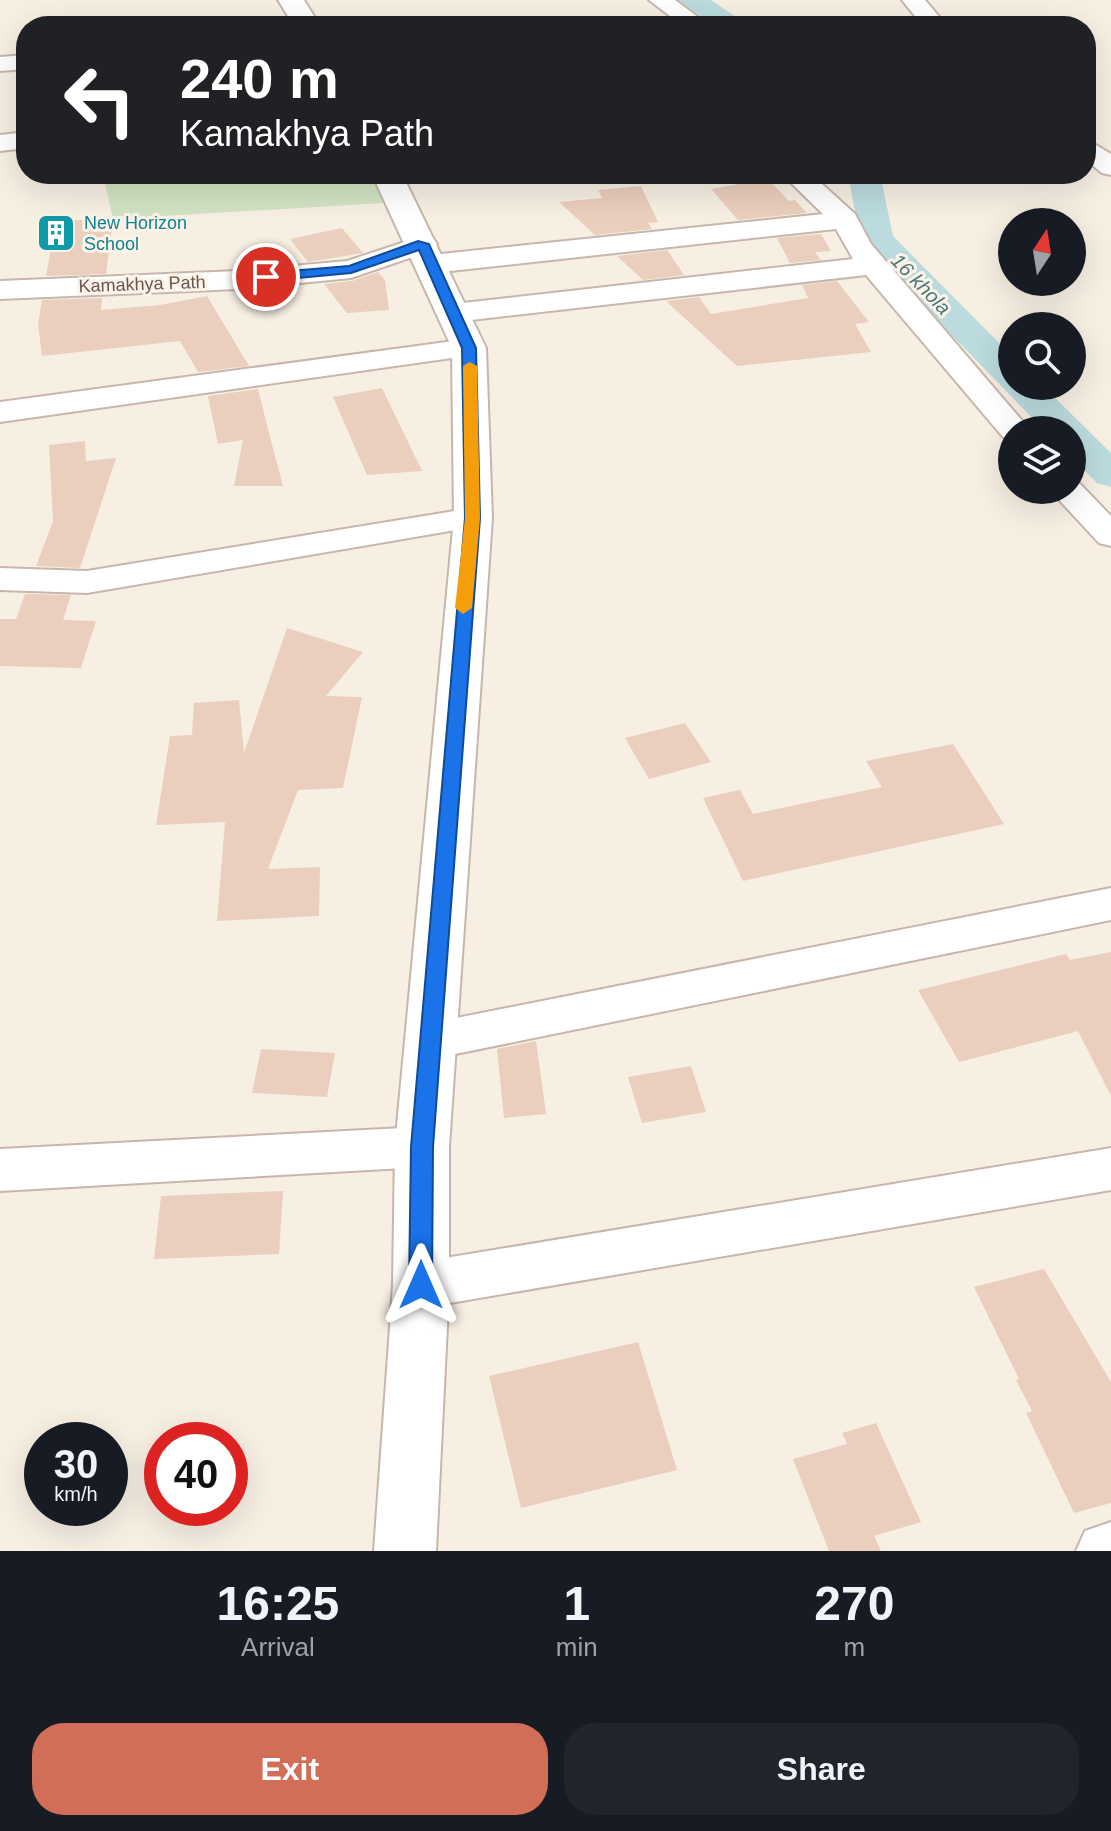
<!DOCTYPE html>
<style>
body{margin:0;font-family:Arial,sans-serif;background:#20242c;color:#f1f3f6;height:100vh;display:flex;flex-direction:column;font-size:30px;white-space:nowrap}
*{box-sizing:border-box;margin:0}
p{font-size:26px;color:#9ea1a6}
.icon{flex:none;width:44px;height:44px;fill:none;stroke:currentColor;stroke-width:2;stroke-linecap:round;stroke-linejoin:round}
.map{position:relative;height:1551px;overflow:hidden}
.details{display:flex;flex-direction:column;background:#171b24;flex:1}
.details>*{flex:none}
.hud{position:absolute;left:16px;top:16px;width:1080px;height:168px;border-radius:32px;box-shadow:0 8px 32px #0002;background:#202124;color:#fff;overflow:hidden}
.needle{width:52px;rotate:12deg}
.tools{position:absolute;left:998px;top:208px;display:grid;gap:16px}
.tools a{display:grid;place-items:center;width:88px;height:88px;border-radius:50%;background:#171b24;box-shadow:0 8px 32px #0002;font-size:40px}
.speed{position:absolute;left:24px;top:1422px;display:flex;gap:16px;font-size:40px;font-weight:700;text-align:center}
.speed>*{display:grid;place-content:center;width:104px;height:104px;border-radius:50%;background:#171b24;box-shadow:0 8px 32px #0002;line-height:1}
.speed small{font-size:20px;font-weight:400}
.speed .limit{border:12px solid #d22;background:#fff;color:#111}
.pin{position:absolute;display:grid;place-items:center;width:68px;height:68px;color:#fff;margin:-34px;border:4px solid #fff;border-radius:50%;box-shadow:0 2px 8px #0007}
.me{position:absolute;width:88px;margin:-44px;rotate:0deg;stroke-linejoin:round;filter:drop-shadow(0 0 6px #0008)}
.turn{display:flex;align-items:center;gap:28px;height:168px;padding:0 32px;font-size:36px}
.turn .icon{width:104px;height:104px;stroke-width:2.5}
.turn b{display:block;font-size:56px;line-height:68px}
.eta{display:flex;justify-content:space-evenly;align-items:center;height:136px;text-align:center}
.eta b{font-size:48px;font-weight:600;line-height:56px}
.primary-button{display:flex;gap:16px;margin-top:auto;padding:16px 32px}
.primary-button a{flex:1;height:92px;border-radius:32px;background:#d26d58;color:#fff;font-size:32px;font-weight:600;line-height:92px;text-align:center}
.primary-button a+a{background:#20242c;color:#f1f3f6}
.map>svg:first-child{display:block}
.green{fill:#d2e3c4}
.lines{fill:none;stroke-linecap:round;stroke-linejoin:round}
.canal{fill:#bbdbdf;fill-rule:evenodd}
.building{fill:#eacebe}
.minor-casing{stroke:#c7b6ac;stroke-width:4}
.tertiary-casing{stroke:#c7b6ac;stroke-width:4}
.minor{fill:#fff;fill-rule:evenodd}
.tertiary{fill:#fff;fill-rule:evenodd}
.route{fill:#1a73e8;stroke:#114b97;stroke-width:2}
.slow{fill:#f59e0b}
.labels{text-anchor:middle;stroke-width:6;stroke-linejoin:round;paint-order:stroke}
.far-culture-label{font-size:18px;fill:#0d838f;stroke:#fcf3e8;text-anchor:start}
.far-street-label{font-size:18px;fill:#6c564d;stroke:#fcf3e8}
.far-water-label{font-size:20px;font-style:italic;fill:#4a777d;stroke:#fcf3e8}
</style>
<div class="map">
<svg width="1111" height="1551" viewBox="0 0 1111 1551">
<rect width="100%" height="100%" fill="#f8efe3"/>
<path class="green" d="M103,174H387L401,202L113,219Z"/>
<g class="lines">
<path class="canal" d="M678,0H711L749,26H715Z
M848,174H880L893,236L1012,356V386H1043L1111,453V487L1097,483L1072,458V430H1044L865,246L860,239Z"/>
</g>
<path class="building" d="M768,179L789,201L795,200L807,213L738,220L711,189Z
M641,186L658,222L648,223L652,229L595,235L559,202L602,198L598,190Z
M113,219L106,274L46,276L56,221Z
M342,228L363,253L308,262L290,239Z
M821,234L831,251L815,252L821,260L790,263L777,238Z
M667,250L684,275L643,280L617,256Z
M378,272L385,280L389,310L347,313L324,284L352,281Z
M837,281L869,322L855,324L871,352L737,366L666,301L699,297L711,314L808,298L802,285Z
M207,296L249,366L198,372L180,341L42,356L38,324L42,300L102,298L101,310L160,305Z
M382,388L422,471L367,475L333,397Z
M258,389L270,437L283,486H234L243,440L218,444L208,396Z
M85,441L86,461L116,458L80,568L36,566L53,521L49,445Z
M25,594L71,595L63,620L96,621L81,668L0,666V619H16Z
M287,628L363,652L326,696L362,697L343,788L298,790L268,869L320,867L319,916L217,921L225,822L156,825L170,736L192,735L194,703L239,700L244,753Z
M685,723L711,762L649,779L625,738Z
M953,744L1004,824L743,881L703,798L740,790L753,814L882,787L866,761Z
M1111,952V1096L1078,1031L959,1062L918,990L1066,954L1070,960Z
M536,1041L546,1114L504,1118L497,1049Z
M261,1049L335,1053L327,1097L252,1093Z
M691,1066L706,1112L642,1123L628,1077Z
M283,1191L279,1254L154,1259L161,1196Z
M1044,1269L1111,1382V1503L1074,1513L1026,1413L1032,1411L1016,1380L1019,1379L974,1287Z
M638,1342L677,1470L521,1508L489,1376Z
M876,1423L921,1522L874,1536L881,1551H829L793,1459L847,1444L842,1433Z"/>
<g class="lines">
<g class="minor-casing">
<path id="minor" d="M649,0H675L710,26H683Z
M902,0H925L947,26H923Z
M26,55V69L0,71V57Z
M26,132V148L0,151V135Z
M1086,139L1111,154V175L1102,173L1086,160Z
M782,174H811L855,214L871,244L1030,430H1012V439L1003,437L866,275L454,322L443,319L439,313L443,307L454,304L853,259L836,229L432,273L422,270L418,264L422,258L432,255L823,214Z
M423,236L433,238L437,244L433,250L351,278L238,289L0,299V281L238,271L347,261Z
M469,339L480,342L484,348L480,354L0,422V402Z
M1072,481L1079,483L1111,516V546L1099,543L1050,490H1072Z
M473,508L485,511L490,518L485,525L87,593L0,590V568L87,571Z
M1111,888V920L431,1059L415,1054L408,1041L415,1028L431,1023Z
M422,1127L439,1133L446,1147L439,1161L422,1167L0,1191V1149Z
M1111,1148V1190L421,1308L403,1301L395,1285L403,1269L421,1262Z
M1111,1522V1551H1076L1085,1531Z"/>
</g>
<g class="tertiary-casing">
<path id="tertiary" d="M278,0H304L320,26H294Z
M372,174H402L486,348L492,518L449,1147V1285L436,1551H374L393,1285L395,1147L454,518L452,348Z"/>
</g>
<use href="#minor" class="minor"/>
<use href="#tertiary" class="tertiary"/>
</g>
<path class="route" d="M418,241L429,244L476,348L480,518L433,1147L432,1285L429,1293L421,1296L413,1293L409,1285L411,1147L465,518L462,348L419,250L351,273L266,281L260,277L266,273L349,266Z"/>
<path class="slow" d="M470,362L477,366L480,518L472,608L463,614L455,608L465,518L463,366Z"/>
<defs>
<g id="building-square" transform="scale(2)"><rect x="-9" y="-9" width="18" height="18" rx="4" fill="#0f9aa8" stroke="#fcf3e8"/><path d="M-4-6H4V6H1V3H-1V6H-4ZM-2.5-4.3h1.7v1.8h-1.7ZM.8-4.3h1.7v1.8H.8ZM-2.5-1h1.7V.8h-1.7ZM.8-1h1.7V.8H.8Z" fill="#fff"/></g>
</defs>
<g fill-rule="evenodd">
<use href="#building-square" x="56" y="233"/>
</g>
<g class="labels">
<g class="far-culture-label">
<text x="84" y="229">New Horizon<tspan x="84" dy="21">School</tspan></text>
</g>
<g class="far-street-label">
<text transform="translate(142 284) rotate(-2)" y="6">Kamakhya Path</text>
</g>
<g class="far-water-label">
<text transform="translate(921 284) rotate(46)" y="7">16 khola</text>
</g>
</g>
</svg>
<div class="tools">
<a><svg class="needle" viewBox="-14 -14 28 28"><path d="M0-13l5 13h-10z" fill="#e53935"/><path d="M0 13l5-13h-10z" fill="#9ea1a6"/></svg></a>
<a><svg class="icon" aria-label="search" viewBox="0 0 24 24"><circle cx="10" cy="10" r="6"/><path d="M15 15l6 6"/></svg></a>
<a><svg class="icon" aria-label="layers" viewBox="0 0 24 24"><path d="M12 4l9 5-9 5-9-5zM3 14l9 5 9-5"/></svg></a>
</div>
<div class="speed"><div>30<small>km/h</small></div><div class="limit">40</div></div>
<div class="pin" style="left:266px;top:277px;background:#d93025"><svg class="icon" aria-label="arrive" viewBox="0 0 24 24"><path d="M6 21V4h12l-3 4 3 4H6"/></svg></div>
<svg class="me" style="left:421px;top:1285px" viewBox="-20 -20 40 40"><path d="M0-17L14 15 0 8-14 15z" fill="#1a73e8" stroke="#fff" stroke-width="4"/></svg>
<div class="hud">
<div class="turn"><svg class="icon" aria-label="left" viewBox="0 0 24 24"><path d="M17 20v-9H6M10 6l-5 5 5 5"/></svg><div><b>240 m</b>Kamakhya Path</div></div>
</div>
</div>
<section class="details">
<div class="eta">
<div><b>16:25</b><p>Arrival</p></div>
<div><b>1</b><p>min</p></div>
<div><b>270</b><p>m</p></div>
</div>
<div class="primary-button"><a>Exit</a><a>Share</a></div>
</section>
